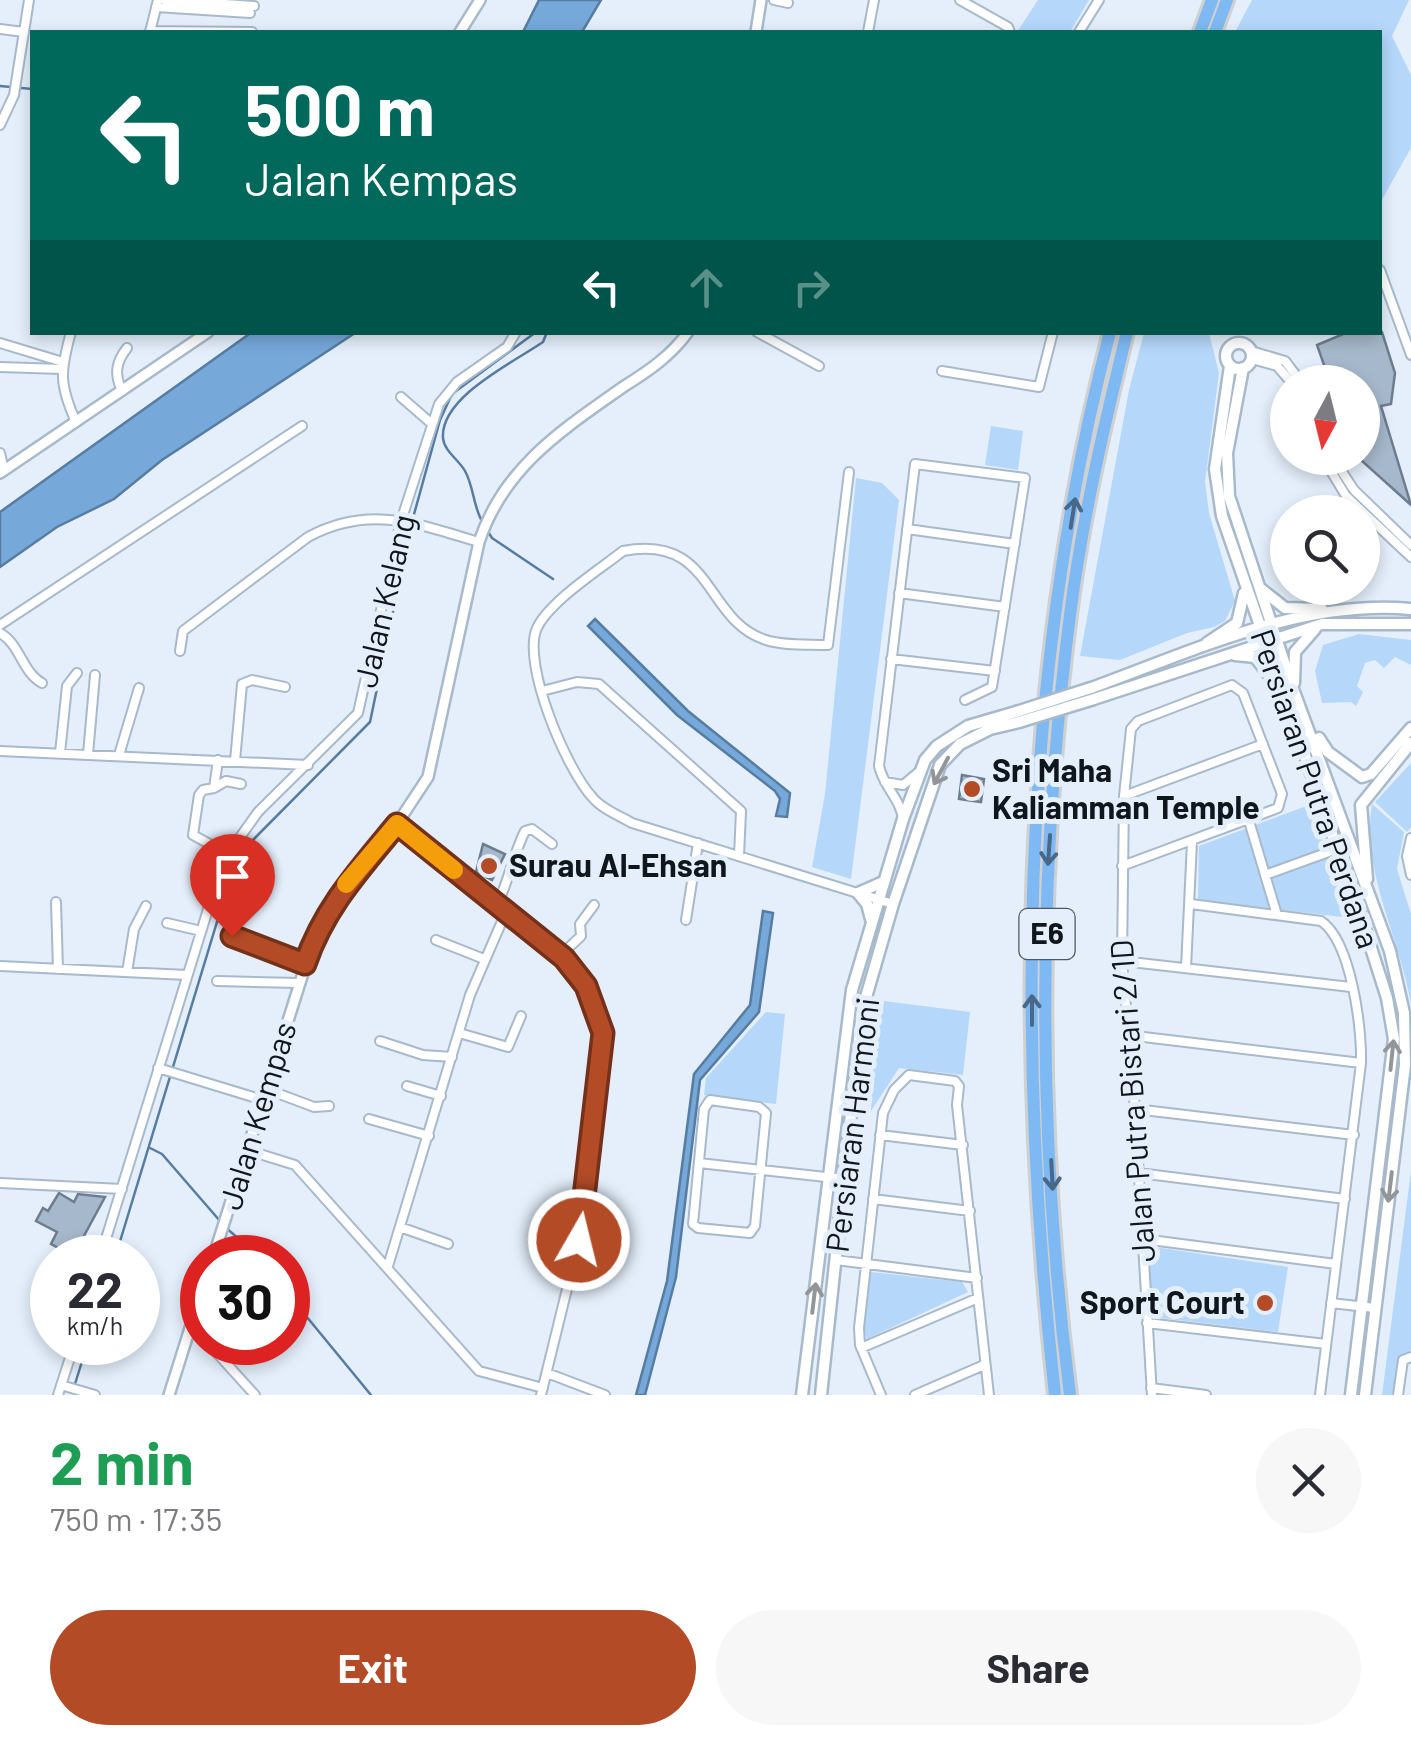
<!DOCTYPE html>
<meta charset="utf-8">
<style>
body{margin:0;font-family:Barlow,sans-serif;background:#f7f7f7;color:#2b2b33;height:100vh;display:flex;flex-direction:column;font-size:38px;white-space:nowrap}
*{box-sizing:border-box;margin:0}
p{font-size:32px;color:#7c7c81}
.icon{flex:none;width:55px;height:55px;fill:none;stroke:currentColor;stroke-width:2;stroke-linecap:round;stroke-linejoin:round}
.map{position:relative;height:1395px;overflow:hidden}
.details{display:flex;flex-direction:column;background:#fff;flex:1}
.details>*{flex:none}
.hud{position:absolute;left:30px;top:30px;width:1352px;height:305px;border-radius:0px;box-shadow:0 5px 15px #0003;background:#00695c;color:#fff;overflow:hidden}
.needle{width:65px;rotate:187deg}
.controls{position:absolute;left:1270px;top:365px;display:grid;gap:20px}
.controls a{display:grid;place-items:center;width:110px;height:110px;border-radius:50%;background:#fff;box-shadow:0 5px 15px #0003;font-size:50px}
.speed{position:absolute;left:30px;top:1235px;display:flex;gap:20px;font-size:50px;font-weight:700;text-align:center}
.speed>*{display:grid;place-content:center;width:130px;height:130px;border-radius:50%;background:#fff;box-shadow:0 5px 15px #0003;line-height:1}
.speed small{font-size:25px;font-weight:400}
.speed .limit{border:15px solid #d22;background:#fff;color:#111}
.pin{position:absolute;display:grid;place-items:center;width:85px;height:85px;color:#fff;margin:-102px -42px;border-radius:50% 50% 50% 0;rotate:-45deg;box-shadow:0 0 10px #0007}
.pin .icon{rotate:45deg}
.me{position:absolute;width:110px;margin:-55px;rotate:8deg;stroke-linejoin:round;filter:drop-shadow(0 0 8px #0008)}
.turn{display:flex;align-items:center;gap:35px;height:210px;padding:0 50px;font-size:45px}
.turn .icon{width:130px;height:130px;stroke-width:2.5}
.turn b{display:block;font-size:70px;line-height:85px}
.lanes{display:flex;align-items:center;height:95px;padding:0 50px;background:#0003;justify-content:center;gap:50px;direction:ltr}
.lanes .off{opacity:.35}
.round{display:grid;place-items:center;flex:none;width:105px;height:105px;border-radius:52px;background:#f7f7f7}
.overview{display:flex;align-items:center;justify-content:space-between;height:170px;padding:0 50px}
h1{font-size:60px;font-weight:700;line-height:75px;color:#1e9e55}
.action{display:flex;gap:20px;margin-top:auto;padding:20px 50px}
.action a{flex:1;height:115px;border-radius:60px;background:#b34b26;color:#fff;font-size:40px;font-weight:700;line-height:115px;text-align:center}
.action a+a{background:#f7f7f7;color:#2b2b33}
.map>svg:first-child{display:block}
.green{fill:#b5d7fa}
.water{fill:#76a8da;stroke:#577ca1;stroke-width:2.5}
.lines{fill:none;stroke-linecap:round;stroke-linejoin:round}
.stream{stroke:#577ca1;stroke-width:2.5}
.building{fill:#a6b8cb;stroke:#6d7d8f;stroke-width:2.5}
.minor-casing{stroke:#a7b9cb;stroke-width:12}
.tertiary-casing{stroke:#a7b9cb;stroke-width:14}
.secondary-casing{stroke:#a7b9cb;stroke-width:15}
.motorway-casing{stroke:#cfd0d2;stroke-width:18}
.minor{stroke:#fff;stroke-width:8}
.tertiary{stroke:#fff;stroke-width:9}
.secondary{stroke:#fff;stroke-width:10}
.motorway{stroke:#7fb9f3;stroke-width:12}
.secondary-bridge-casing{stroke:#a7b9cb;stroke-width:15;stroke-linecap:butt}
.secondary-bridge{stroke:#fff;stroke-width:10}
.oneway{stroke:#476888}
.oneway2{stroke:#939699}
.route-casing{stroke:#743119;stroke-width:25}
.route{stroke:#b34b26;stroke-width:18}
.slow{stroke:#f59e0b;stroke-width:18}
.poi-dot{fill:#b34b26;stroke:#e4effb;stroke-width:4}
.labels{text-anchor:middle;stroke-width:10;stroke-linejoin:round;paint-order:stroke}
.shield{fill:#e4effb;stroke:#4f575f;stroke-width:2.5}
.shield-label{font-size:30px;font-weight:bold;fill:#0f161c}
.street-label{font-size:32px;fill:#0f161c;stroke:#e4effb}
.poi-label{font-size:32px;font-weight:bold;fill:#0f161c;stroke:#e4effb;text-anchor:start}
</style>
<div class="map">
<svg width="1411" height="1395" viewBox="0 0 1411 1395">
<rect width="100%" height="100%" fill="#e4effb"/>
<path class="green" d="M1038,0H1089L1070,32H1017Z
M1252,0H1409L1392,36L1411,75V148L1380,203V32H1235Z
M1144,333H1209L1219,373L1205,482L1209,513L1235,601L1225,621L1214,627L1187,633L1120,660L1080,656L1129,390Z
M991,426L1023,431L1018,470L985,465Z
M856,478L882,483L899,500L851,879L812,867L825,794Z
M1359,634L1411,640V665L1395,657L1384,668L1375,660L1365,663L1357,686L1363,692L1356,706L1351,702L1322,703L1315,671L1323,645Z
M1411,763V827L1407,832L1375,802Z
M1372,804L1404,832L1397,869L1411,914V1004C1400,937 1361,872 1372,804Z
M1309,805L1351,918L1198,900L1199,846Z
M876,1000L970,1012L963,1075L899,1068L871,1111Z
M766,1012L785,1014L776,1104L704,1095L706,1078Z
M1411,1171V1351L1399,1357L1394,1395H1382Z
M1148,1246L1288,1267L1278,1332L1153,1317Z
M871,1272L962,1282L968,1292L867,1339L863,1329Z"/>
<path class="water" d="M539,0H601L582,32H523Z
M252,332L355,333L162,460L114,499L57,527L0,567V512Z
M595,619L688,711L790,793L787,817L776,816L780,799L775,791L677,715L588,626Z
M763,911L773,913L759,1012L700,1080L676,1277L645,1395H636L667,1281L694,1074L750,1005Z"/>
<g class="lines">
<path class="stream" d="M0,86L32,89
M413,518L440,420L452,394L536,332
M483,523C473,507 474,487 465,471C459,460 444,451 443,438C440,397 514,362 543,342L547,332
M487,530L492,538L553,579
M150,1148L162,1154L220,1221
M225,1227L261,1258
M115,1258L237,856L370,722L411,526
M288,1294L371,1395
M75,1384L88,1342"/>
</g>
<path class="building" d="M1348,332H1382L1395,373L1391,404L1381,406L1411,505L1362,461V382H1330L1317,345Z
M962,775L984,779L981,802L959,799Z
M483,844L505,854L492,880L476,872Z
M59,1193L74,1202L78,1194L105,1197L73,1256L51,1244L57,1232L36,1221L43,1208L48,1211Z"/>
<g class="lines">
<g class="minor-casing">
<path id="minor" d="M165,0L254,6
M774,0L788,3
M960,0L1008,27L1010,32
M156,7L250,13
M0,29L24,32
M150,31L252,32
M150,32L158,0
M868,32L874,0
M1079,32L1099,0
M0,125L14,95L29,0
M1380,270L1411,355
M71,332C60,372 59,384 76,422
M757,332L819,366
M0,343L63,362
M1251,351L1285,361L1301,382
M1252,359L1277,366L1291,382
M0,367L61,369
M942,371L1039,387L1053,332
M122,391C114,374 116,362 127,348
M401,397L432,424
M0,453L4,470
M1323,458L1346,496L1411,557
M1333,458L1354,490L1411,545
M849,472L828,645C809,644 784,646 766,640C704,621 714,533 623,551C599,570 550,601 537,628C521,663 567,771 593,798C602,809 620,816 632,823L893,904
M907,529L1015,544
M899,593L1005,607
M0,625L302,426
M0,633C20,644 22,672 42,683
M180,651L183,631L308,537C370,504 417,524 479,542
M891,659L995,671
M542,691L577,682L599,684L741,811L739,856
M0,751L308,765
M60,753L67,686L77,673
M88,754L95,675
M119,755L139,688
M218,760L214,788L203,790L199,795L193,835L226,853
M235,761L242,684L252,680L285,687
M885,782L903,785L920,771
M214,788L226,781L241,784
M1124,796L1263,744
M903,819C900,798 883,786 879,766L915,464L1025,478L992,687L965,700
M1249,821L1277,915
M397,824L564,958C584,980 597,1004 603,1033L579,1240L541,1395
M1411,838L1407,856L1411,875
M1122,866L1278,808L1282,794L1243,693L1232,685L1138,721L1131,729L1124,796L1122,961L1135,1109L1152,1395
M1265,875L1337,849
M56,902L58,969
M1191,904L1321,921C1351,941 1362,1027 1361,1063L1320,1395
M497,905C509,880 513,855 525,831L532,829L552,844
M686,920L698,843
M167,923L201,931
M232,935L305,964
M436,940L484,959
M561,955L581,936L580,924L594,905
M1122,961L1351,987
M0,966L187,975
M1186,968L1192,842
M127,972L134,929L146,906
M217,981L299,983
M459,1033L508,1047L521,1016
M1127,1035L1361,1063
M380,1041L423,1055L452,1057
M158,1068L263,1100
M407,1086L441,1096
M266,1089L314,1107L329,1106
M710,1100L759,1107L766,1113L755,1226L750,1233L698,1228L693,1224L704,1109Z
M1135,1109L1354,1135
M369,1119L429,1136
M880,1135L963,1145
M247,1150L295,1165L479,1371L543,1388
M699,1163L844,1179
M1139,1173L1345,1199
M0,1183L122,1189
M873,1199L970,1211
M400,1227L448,1244
M1143,1239L1336,1264
M100,1258L223,861L258,812L358,713L401,521L439,404L457,382L507,347L516,332
M836,1260L977,1278
M388,1266L470,995L506,912
M1331,1303L1375,1308
M1147,1323L1326,1344
M190,1327L202,1339
M207,1342L255,1395
M861,1348L978,1298
M547,1373L605,1395
M61,1385L95,1395
M1151,1388L1206,1395
M58,1395L75,1342
M881,1395L860,1345L859,1328L883,1113L894,1090L909,1075L955,1081L959,1086L957,1105L989,1395
M915,1395L984,1365
M1398,1395L1403,1360L1411,1357"/>
</g>
<g class="tertiary-casing">
<path id="tertiary" d="M460,32L480,0
M756,32L761,0
M0,473L208,332
M213,1258L317,929L342,890L397,824L428,777L479,542C504,467 562,430 623,387C647,372 671,356 688,332
M169,1395L202,1290"/>
</g>
<g class="secondary-casing">
<path id="secondary" d="M1226 356a13 13 0 1 1 26 0a13 13 0 1 1-26 0Z
M1230,366L1215,469L1222,516L1365,929L1387,998L1394,1039L1351,1395
M1243,368L1227,453L1229,496L1293,689L1390,951L1404,1013L1405,1065L1365,1395
M1261,589L1285,608L1322,609
M1207,643L1237,623L1244,593
M1235,655L1255,657L1272,679
M1294,683L1295,652L1315,629
M1091,688C1193,651 1301,599 1411,609
M1094,699L1322,624H1411
M1319,738L1328,752L1362,777L1371,774L1411,728
M1367,879L1361,805L1411,743
M871,919L867,904L858,893L883,882
M802,1395L852,990L903,819L925,760L937,746L968,726L1016,712
M821,1395L862,1011L893,904L940,765L960,744L990,729L1019,722"/>
</g>
<g class="motorway-casing">
<path id="motorway" d="M1200,32L1212,0
M1215,32L1227,0
M1055,1395C1016,1043 1020,676 1110,332
M1070,1395C1037,1138 1037,872 1070,615C1082,520 1104,426 1127,332"/>
</g>
<use href="#minor" class="minor"/>
<use href="#tertiary" class="tertiary"/>
<use href="#secondary" class="secondary"/>
<use href="#motorway" class="motorway"/>
<g class="secondary-bridge-casing">
<path id="secondary-bridge" d="M1016,712L1091,688
M1019,722L1094,699"/>
</g>
<use href="#secondary-bridge" class="secondary-bridge"/>
</g>
<defs><path id="oneway-shaft" d="M-6 0H5M1.5-3L5.5 0L1.5 3" fill="none" stroke-width="1.6" stroke-linecap="round" stroke-linejoin="round" transform="scale(2.5)"/></defs>
<g class="oneway">
<use href="#oneway-shaft" transform="translate(1073 513) rotate(-81)"/>
<use href="#oneway-shaft" transform="translate(1049 850) rotate(94)"/>
<use href="#oneway-shaft" transform="translate(1032 1010) rotate(-90)"/>
<use href="#oneway-shaft" transform="translate(1052 1175) rotate(87)"/>
</g>
<g class="oneway2">
<use href="#oneway-shaft" transform="translate(941 771) rotate(118)"/>
<use href="#oneway-shaft" transform="translate(1392 1055) rotate(-84)"/>
<use href="#oneway-shaft" transform="translate(1390 1187) rotate(97)"/>
<use href="#oneway-shaft" transform="translate(814 1298) rotate(-83)"/>
</g>
<g class="lines">
<g class="route-casing">
<path id="route" d="M232,936L305,964C324,908 360,869 397,824L564,958L586,986L603,1033L579,1240"/>
</g>
<use href="#route" class="route"/>
<path class="slow" d="M346,884L397,824L454,870"/>
</g>
<g class="poi-dot">
<circle cx="972" cy="789" r="10"/>
<circle cx="489" cy="866" r="10"/>
<circle cx="1265" cy="1303" r="10"/>
</g>
<g class="labels">
<rect class="shield" x="1019.5" y="909" width="55" height="50" rx="8"/>
<g class="shield-label">
<text x="1047" y="944">E6</text>
</g>
<g class="street-label">
<text transform="translate(385 601) rotate(-77)" y="11">Jalan Kelang</text>
<text transform="translate(1315 789) rotate(71)" y="11">Persiaran Putra Perdana</text>
<text transform="translate(1133 1101) rotate(-94)" y="11">Jalan Putra Bistari 2/1D</text>
<text transform="translate(258 1116) rotate(-73)" y="11">Jalan Kempas</text>
<text transform="translate(853 1125) rotate(-83)" y="11">Persiaran Harmoni</text>
</g>
<g class="poi-label">
<text x="992" y="782">Sri Maha<tspan x="992" dy="37">Kaliamman Temple</tspan></text>
<text x="509" y="877">Surau Al-Ehsan</text>
<text x="1245" y="1314" text-anchor="end">Sport Court</text>
</g>
</g>
</svg>
<div class="controls">
<a><svg class="needle" viewBox="-14 -14 28 28"><path d="M0-13l5 13h-10z" fill="#e53935"/><path d="M0 13l5-13h-10z" fill="#7c7c81"/></svg></a>
<a><svg class="icon" aria-label="search" viewBox="0 0 24 24"><circle cx="10" cy="10" r="6"/><path d="M15 15l6 6"/></svg></a>
</div>
<div class="speed"><div>22<small>km/h</small></div><div class="limit">30</div></div>
<div class="pin" style="left:232px;top:936px;background:#d93025"><svg class="icon" aria-label="arrive" viewBox="0 0 24 24"><path d="M6 21V4h12l-3 4 3 4H6"/></svg></div>
<svg class="me" style="left:579px;top:1240px" viewBox="-20 -20 40 40"><circle r="17" fill="#b34b26" stroke="#fff" stroke-width="3"/><path d="M0-11L8 9 0 5-8 9z" fill="#fff"/></svg>
<div class="hud">
<div class="turn"><svg class="icon" aria-label="left" viewBox="0 0 24 24"><path d="M17 20v-9H6M10 6l-5 5 5 5"/></svg><div><b>500 m</b>Jalan Kempas</div></div>
<div class="lanes"><svg class="icon" aria-label="left" viewBox="0 0 24 24"><path d="M17 20v-9H6M10 6l-5 5 5 5"/></svg><svg class="icon off" aria-label="ahead" viewBox="0 0 24 24"><path d="M12 20V5M6 11l6-6 6 6"/></svg><svg class="icon off" aria-label="right" viewBox="0 0 24 24"><path d="M7 20v-9h11M14 6l5 5-5 5"/></svg></div>
</div>
</div>
<section class="details">
<div class="overview"><div><h1>2 min</h1><p>750 m · 17:35</p></div><a class="round"><svg class="icon" aria-label="close" viewBox="0 0 24 24"><path d="M6 6l12 12M18 6L6 18"/></svg></a></div>
<div class="action"><a>Exit</a><a>Share</a></div>
</section>
